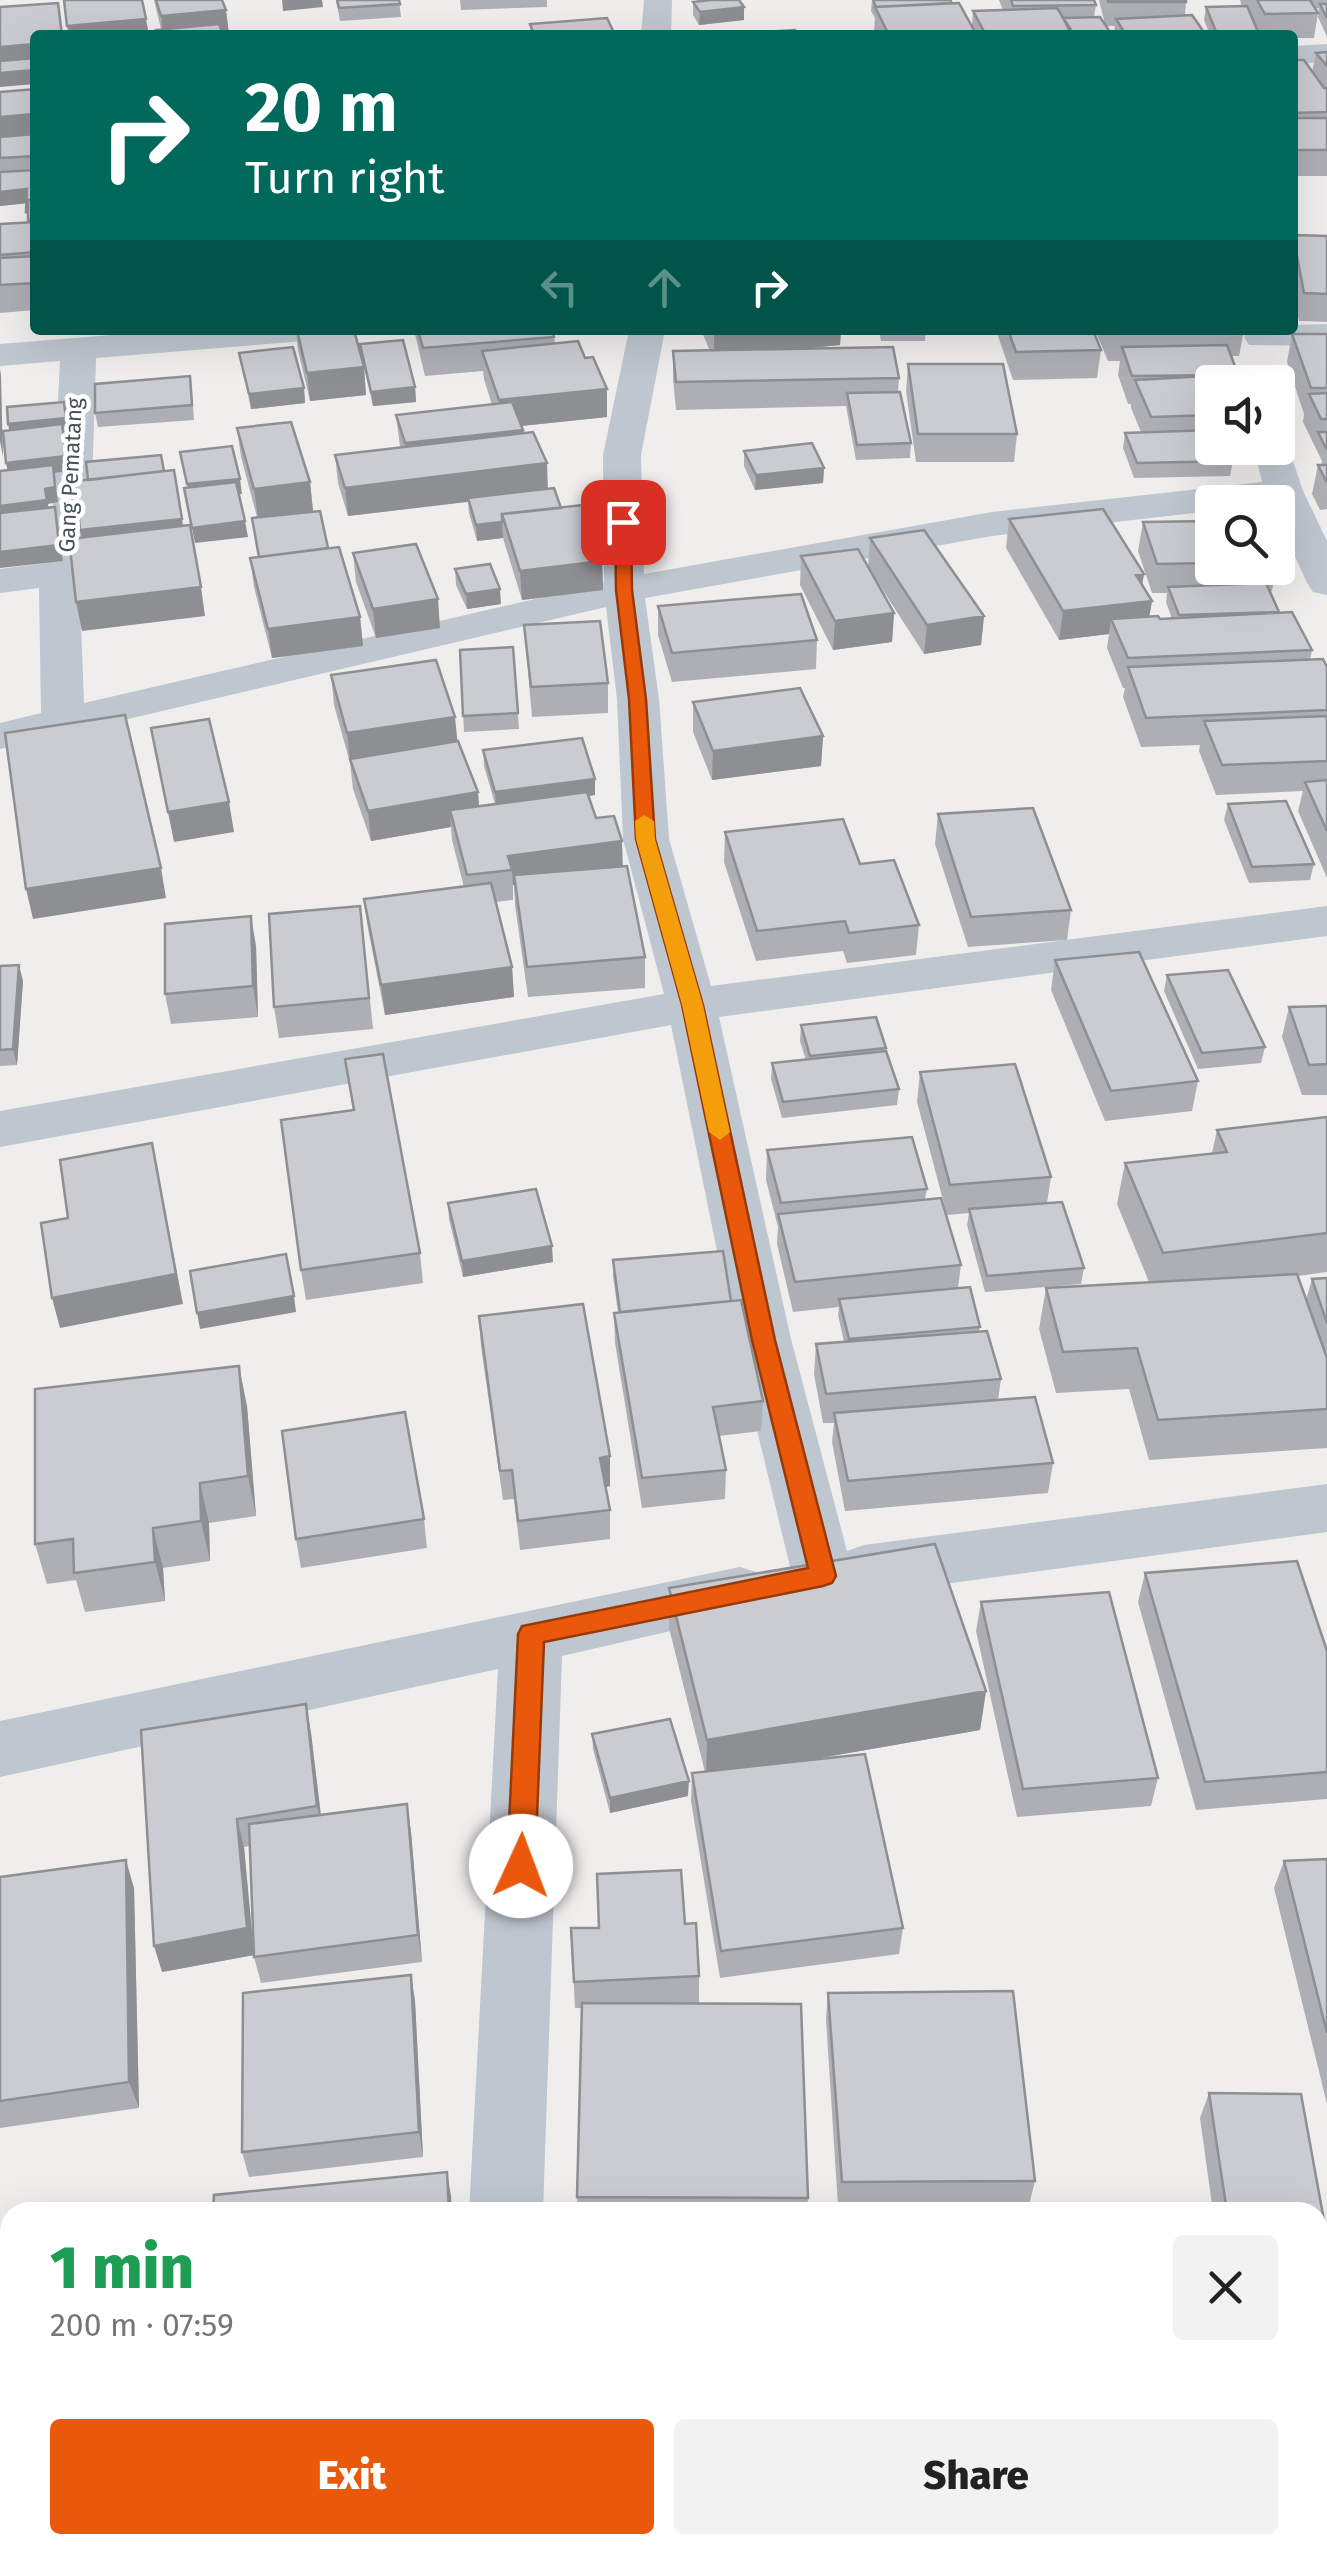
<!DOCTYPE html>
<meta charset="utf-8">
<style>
body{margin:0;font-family:"Fira Sans",sans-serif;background:#f2f2f2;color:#222;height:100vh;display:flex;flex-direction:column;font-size:38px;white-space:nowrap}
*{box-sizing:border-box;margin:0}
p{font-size:32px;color:#767676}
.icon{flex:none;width:55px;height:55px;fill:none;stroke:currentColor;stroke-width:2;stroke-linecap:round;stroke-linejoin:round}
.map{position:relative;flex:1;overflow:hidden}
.details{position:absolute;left:0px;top:2202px;width:1328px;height:352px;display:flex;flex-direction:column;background:#fff;border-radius:30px 30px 0 0;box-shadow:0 10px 40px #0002}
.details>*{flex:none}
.banner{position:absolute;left:30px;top:30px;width:1268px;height:305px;border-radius:10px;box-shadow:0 10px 40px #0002;background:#00695c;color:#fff;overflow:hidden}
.fabs{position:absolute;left:1195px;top:365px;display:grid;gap:20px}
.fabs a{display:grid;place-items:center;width:100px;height:100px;border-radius:10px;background:#fff;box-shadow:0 10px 40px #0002;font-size:50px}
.pin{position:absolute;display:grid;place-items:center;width:85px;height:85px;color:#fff;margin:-42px;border-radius:20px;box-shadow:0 5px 15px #0006}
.me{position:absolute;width:110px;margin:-55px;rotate:2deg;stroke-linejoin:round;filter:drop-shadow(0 0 8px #0008)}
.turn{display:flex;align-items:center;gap:35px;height:210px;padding:0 50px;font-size:45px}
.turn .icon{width:130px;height:130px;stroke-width:2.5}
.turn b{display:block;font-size:70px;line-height:85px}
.lanes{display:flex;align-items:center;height:95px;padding:0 50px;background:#0003;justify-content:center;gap:50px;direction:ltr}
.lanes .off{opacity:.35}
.round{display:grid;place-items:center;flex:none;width:105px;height:105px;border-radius:10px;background:#f2f2f2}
.headline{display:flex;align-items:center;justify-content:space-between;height:170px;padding:0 50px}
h1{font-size:60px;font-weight:800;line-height:75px;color:#1e9e55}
.primary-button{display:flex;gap:20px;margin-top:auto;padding:20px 50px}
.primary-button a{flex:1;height:115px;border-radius:10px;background:#ea580c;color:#fff;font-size:40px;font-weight:800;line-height:115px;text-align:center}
.primary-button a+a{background:#f2f2f2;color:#222}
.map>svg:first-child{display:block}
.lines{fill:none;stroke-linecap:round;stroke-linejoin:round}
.minor{fill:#bec6cf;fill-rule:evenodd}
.wall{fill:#aeafb5}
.shaded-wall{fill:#8d8f93}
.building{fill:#caccd2;stroke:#8d8f93;stroke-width:2.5}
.route{fill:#ea580c;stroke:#983908;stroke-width:2.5}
.slow{fill:#f59e0b}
.labels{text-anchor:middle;stroke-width:9;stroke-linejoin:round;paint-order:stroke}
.far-street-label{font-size:22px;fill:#464f5a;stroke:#fff}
</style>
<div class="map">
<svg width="1327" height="2553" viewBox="0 0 1327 2553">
<rect width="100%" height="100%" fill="#f0eded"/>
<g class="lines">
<path class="minor" d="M644,0H672L671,35H641Z
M1327,44V62L1292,64V46Z
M1327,324V346L1249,345L1244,337L1249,330H1292V325Z
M175,330H322L316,337L304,341L96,358L90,553L79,573L84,703L604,583L603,455L629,330H665L641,455L644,574L992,512L1262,482L1254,448H1278V438L1286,440L1303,491L1327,541V595L1313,592L1307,583L1278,519V502H1212V511L992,536L645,598L659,699L669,839L711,986L1327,906V936L719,1017L791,1339L847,1551L864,1545L1327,1484V1532L864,1595L847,1589L823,1600L801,1593L792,1575L735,1339L671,1025L0,1147V1111L664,994L623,839L617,699L606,607L0,749V723L41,713L39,588L0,593V569L45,563L50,553L60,361L0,366V344Z
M740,1567L762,1574L771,1592L762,1610L562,1656L543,2212H469L498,1669L0,1777V1721Z
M1318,2396H1327V2476L1318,2475Z
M443,2545H525L523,2553H441Z"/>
</g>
<path class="wall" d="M154,0H222L226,10L229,35H157L156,30L161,29Z
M336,0H399L401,17L340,21Z
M460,0H547V7L461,10Z
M872,0H950L972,25L973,11L1003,10L999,0H1094L1096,5L1094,17L1105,24L1099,0H1186L1185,16L1206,35H1116L1114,32L1115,26H1106L1112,35H876L874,31L875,18L871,11Z
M1240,0H1327V37L1318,17L1319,8L1315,9L1318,13L1314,38H1292V35H1210L1204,20L1206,7H1242Z
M693,2L744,7V20L699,25L693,15Z
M1327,52V176H1292V60L1312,72L1316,53Z
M35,89V310L0,313V224L28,222L26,203L0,206V92Z
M1293,235L1327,236V322L1299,321L1292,287Z
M296,330H354L362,361L360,344L415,387L416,402L373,406L364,368L366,395L310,401L298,350Z
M414,330L554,337L555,344L585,358L607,389V417L522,426L548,489L602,561L603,590L522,600L503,538L477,541L469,513L468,502L348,516L338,483L335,455L400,447L396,415L492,405L484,379L483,371L425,376Z
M701,330H841L840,345L798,349L899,378L898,392L911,443L910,458L856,460L846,406L676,410L673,379V351H710Z
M879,330H926L925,341H881Z
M996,330H1093L1101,350L1097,378L1013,380Z
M1095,330H1244L1239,356H1231L1212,382V448L1233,461L1230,476L1134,478L1123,448L1125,433L1141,432L1131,408V404H1128L1118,375L1120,361H1108Z
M1292,334H1327V509L1320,510L1312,494L1318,465H1321L1322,461L1303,422L1304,414L1287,362Z
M239,353L304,388L305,403L251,409Z
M908,364L1017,434L1014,462H916L906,391Z
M192,391L194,420L98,427L95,413Z
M237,428L310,482L313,511L277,515L328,548L360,617L363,646L272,658L254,587L250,558L258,557L257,517L241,457Z
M744,451L824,468L823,483L755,490L744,466Z
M1009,519L1144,574L1142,585L1152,601L1149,617L1160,619H1172L1166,602L1167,593H1152L1138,551L1143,522L1212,521V568H1276L1272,591H1270L1279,612L1312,650L1310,660L1327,667V878L1298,811L1303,791L1216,795L1199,751L1200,745L1141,747L1123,697L1125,688H1123L1107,648L1109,634L1059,640L1006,548Z
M870,538L984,616L981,645L924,654L873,575L894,613L892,642L833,650L800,585L801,556L868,566Z
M353,553L440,628L376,638L356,582Z
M455,569L501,604L467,609L456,585Z
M658,606L817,640L816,669L672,682L658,635Z
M524,625L608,683V713L532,717Z
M513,647L519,729L464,732L460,650Z
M331,675L457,742L478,792L479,806L495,804L484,766L483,750L595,795L589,796L596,818L623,866L645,957V988L528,997L515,905L514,885H513V900L496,902L512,967L514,997L385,1015L368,929L364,899L464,887L452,840L451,827L371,841L353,789L350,763L334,705Z
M693,702L823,736L821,766L712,780L693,732Z
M1228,804L1314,864L1310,880L1249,883L1224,820Z
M938,814L1071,910L1067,940L968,947L935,844Z
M725,832L860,864L919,925L916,955L847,963L843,951L756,961L724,862Z
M360,906L373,1029L279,1038L274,1007Z
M256,946L258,1017L171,1024L165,994Z
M1055,960L1198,1081L1192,1111L1105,1121L1051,990Z
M0,966L23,981L17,1065L0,1066Z
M1167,975L1265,1047L1261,1063L1198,1069L1164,991Z
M1327,1006V1095H1302L1282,1037L1289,1007Z
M801,1025L886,1048L899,1089L897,1105L782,1118L771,1079L772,1063L806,1060L800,1041Z
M345,1059L420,1253L423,1283L306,1300L301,1270L353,1110Z
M920,1072L1051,1177L1047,1203L1084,1268L1081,1284L985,1292L967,1225L969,1213L947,1215L917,1102Z
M1327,1117V1272L1298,1276L1306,1300L1312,1279L1327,1278V1448L1149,1460L1129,1389L1056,1393L1039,1329L1046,1288L1149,1282L1117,1204L1125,1163L1212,1153L1217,1130Z
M767,1150L927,1189L925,1199L961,1265L958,1288L980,1327L979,1331L1001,1379L998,1400L1053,1463L1048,1493L845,1511L832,1442L834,1423H823L814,1374L816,1344L844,1342L838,1315L839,1307L793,1312L777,1244L778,1227L766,1180Z
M448,1203L553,1262L463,1277L449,1219Z
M613,1260L731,1301L763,1401L761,1431L719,1436L726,1470L725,1499L642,1508L615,1343L614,1313H618L613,1276Z
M479,1316L610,1456V1486L605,1487L610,1510V1539L520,1550L514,1499L503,1500L481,1346Z
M247,1406L256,1516L209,1523L210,1561L163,1568L165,1601L85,1612L76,1580L47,1584L35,1544Z
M424,1519L427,1548L301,1568L296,1539Z
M1145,1573L1327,1651V1799L1196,1810L1138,1602Z
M669,1588L986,1691L980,1730L814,1759L903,1928L899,1954L720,1978L691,1801L692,1773L705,1772L669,1628Z
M981,1602L1158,1778L1151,1806L1017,1817L976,1631Z
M141,1730L311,1733L321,1815L407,1804L411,1832L422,1962L261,1983L254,1957L250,1846L244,1847L254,1955L162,1972Z
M592,1734L688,1796L610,1813L593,1749Z
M1327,1859V2104L1274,1888L1284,1861Z
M0,1877L134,1888L139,2108L0,2128Z
M685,1924L699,1976V2003L678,2004L808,2198L807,2212H578L577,2197L582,2008H575L571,1928Z
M411,1975L415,2001L423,2157L249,2177L242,2152Z
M828,1993L1035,2181L1029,2205L838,2206L826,2019Z
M1209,2093L1301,2094L1327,2237V2292L1322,2301H1318V2212H1213L1200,2118Z
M855,2545H974L975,2553H855Z
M1170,2545H1318L1327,2553H1171Z"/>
<path class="shaded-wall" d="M282,0H322L323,7L283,11Z
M744,7V20L699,25L700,12Z
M226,10L229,35H163L161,16Z
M146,19L149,35H69L67,26Z
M35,44V69L0,72V47Z
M35,70V84L0,87V73Z
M35,114V140L0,143V117Z
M27,189L29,203L0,206V192Z
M714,330H841L840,345L714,357Z
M364,367L366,395L310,401L307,373Z
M0,369L1,375L3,457L0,441Z
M415,387L416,402L373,406L371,392Z
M304,388L305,403L251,409L249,394Z
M607,389V417L500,428L499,400Z
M64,402L68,433H64L69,471L54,473L58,502L48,504L50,515L0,521V506L9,478L6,463L11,439L8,424Z
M523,430L524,458L408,471L405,443Z
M547,463L548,492L348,516L345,488Z
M824,468L823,483L755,490L756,475Z
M240,479L242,494L189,500L187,484Z
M310,482L313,511L258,518L254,489Z
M55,507L63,561L0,568V552Z
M182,519L186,547L86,559L80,530Z
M245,521L248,537L195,543L192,528Z
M502,522L503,538L477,541L476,525Z
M602,561L603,590L522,600L520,571Z
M1144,574L1139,602L1152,601L1147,630L1111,619L1109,634L1059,640L1063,611L1136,575Z
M201,587L205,616L82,631L76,602Z
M500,589L501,604L467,609L466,594Z
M438,599L440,628L376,638L373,609Z
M894,613L892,642L833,650L835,621Z
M984,616L981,645L924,654L927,625Z
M360,617L363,646L272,658L268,629Z
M455,717L458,747L350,763L347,733Z
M823,736L821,766L712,780L713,751Z
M595,779V795L496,808L495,792Z
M478,792L480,822L450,810L451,827L371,841L368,811Z
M229,802L234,832L174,842L168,812Z
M622,841L623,871L514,875V885H513L512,870L508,856Z
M161,868L166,898L33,919L26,889Z
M251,916L256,946L258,1017L253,986Z
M19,965L23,981L17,1065L13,1049Z
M512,967L514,997L385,1015L381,985Z
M152,1143L183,1304L60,1328L52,1298Z
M552,1246L553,1262L463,1277L462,1261Z
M294,1296L296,1312L200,1329L197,1313Z
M239,1366L247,1406L256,1516L248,1476Z
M610,1456V1486L601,1488L600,1458Z
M200,1483L209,1523L210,1561L201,1521Z
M153,1528L163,1568L165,1601L155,1562Z
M986,1691L980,1730L706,1778L707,1740Z
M306,1704L311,1733L323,1834L317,1806Z
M689,1781L688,1796L610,1813V1798Z
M407,1804L411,1832L422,1962L418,1935Z
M237,1819L244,1847L254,1955L162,1972L154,1946Z
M126,1860L134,1888L139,2108L129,2082Z
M411,1975L415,2001L423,2157L419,2132Z
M447,2172L451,2196L452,2212H449Z
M89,2545H100V2553H89Z"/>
<path class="building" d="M64,0H142L146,19L67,26Z
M156,0H222L226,10L161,16Z
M337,0H399L400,4L339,8Z
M711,0H739L744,7L700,12L693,2Z
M873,0H950L952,3L876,7Z
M1011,0H1094L1096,5L1013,6Z
M1108,0H1186V2H1108Z
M1257,0H1310L1318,13L1265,14Z
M58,3L62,35H35V44L0,47V7Z
M959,3L975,32L889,35L875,7Z
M1320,4H1327V18Z
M1247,6L1259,34H1217L1206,7Z
M1057,8L1073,33L986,35L973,11Z
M1192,15L1206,35H1126L1116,19Z
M1100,17L1112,35H1072L1063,18Z
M607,18L615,35H534L530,24Z
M219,24L223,35H158L156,30Z
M795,30L798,35H713Z
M1327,52V66L1316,53Z
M35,58V70L0,73V61Z
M1292,60H1304L1324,88H1327V112L1292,113Z
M35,89V114L0,117V92Z
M1292,118H1327V150H1292Z
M35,134V156L0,158V137Z
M35,170V200H28V211L26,212L27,189L0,192V172Z
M28,200H35V219L28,220Z
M35,222V252L0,255V224Z
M1293,235L1327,236V294L1304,293Z
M35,256V283L0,285V258Z
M297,330H354L364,367L307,373Z
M418,330H552L554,337L423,348Z
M1008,330H1093L1101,350L1016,352Z
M1110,330H1204L1112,334Z
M1292,334H1327V388H1311Z
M403,340L415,387L371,392L360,344Z
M578,341L585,358L593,357L607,389L499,400L482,351Z
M1227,345L1241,382H1212V415L1151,417L1135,380L1225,375L1132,376L1122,347Z
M293,347L304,388L249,394L239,353Z
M893,347L899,378L676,382L673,351Z
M908,364H1003L1017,434H918Z
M190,376L192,405L95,413V384Z
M900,392L911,443L857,445L847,393Z
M1327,393V419H1321L1309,394Z
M64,402L66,418L8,424L7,407Z
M512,402L523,430L405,443L396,415Z
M291,422L310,482L254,489L237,428Z
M62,424L66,456L6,463L3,431Z
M1212,430V448H1227L1233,461L1137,463L1125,433Z
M533,432L547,463L345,488L335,455Z
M1318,432H1327V446H1325L1327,450Z
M812,443L824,468L756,475L744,451Z
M232,446L240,479L187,484L180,452Z
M161,455L164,471L88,480L86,462Z
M53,465L55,487L45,489L47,500L0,506V471Z
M1318,465H1327V481H1326Z
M174,470L182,519L80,530L75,481Z
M236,482L245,521L192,528L184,488Z
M554,488L561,508L502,514V522L476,525L468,498Z
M582,505L602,561L520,571L502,514Z
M55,507L59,545L0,552V513Z
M1103,509L1144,574L1136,575L1152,601L1063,611L1009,519Z
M320,511L328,548L259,557L252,518Z
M1212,521V563L1157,564L1143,522Z
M190,525L201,587L76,602L69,539Z
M924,530L984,616L927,625L870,538Z
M416,544L438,599L373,609L353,553Z
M339,547L360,617L268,629L250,558Z
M858,549L894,613L835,621L801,556Z
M490,564L500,589L466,594L455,569Z
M1266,583L1279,612L1179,615L1168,587Z
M801,594L817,640L672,653L658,606Z
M1292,612L1312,650L1128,658L1111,619L1158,616L1160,619Z
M600,621L608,683L531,687L524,625Z
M513,647L518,713L463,716L460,650Z
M1323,659L1327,667V710L1146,718L1128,667Z
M436,660L455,717L347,733L331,675Z
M800,688L823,736L713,751L693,702Z
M125,715L161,868L26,889L5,733Z
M1327,716V761L1222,765L1204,721Z
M209,719L229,802L168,812L151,728Z
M582,738L595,779L495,792L483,750Z
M458,741L478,792L368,811L350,759Z
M1327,780V831L1305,782Z
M587,792L596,818L614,816L622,841L508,856L512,870L467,875L450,810Z
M1286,801L1314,864L1252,867L1228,804Z
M1033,808L1071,910L971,917L938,814Z
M843,819L860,864L894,860L919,925L849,933L845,921L757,931L725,832Z
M627,866L645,957L527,967L514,875Z
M491,883L512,967L381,985L364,899Z
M360,906L369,998L274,1007L269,914Z
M251,916L253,986L165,994V924Z
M1139,952L1198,1081L1111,1091L1055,960Z
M19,965L13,1049L0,1050V966Z
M1228,970L1265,1047L1202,1053L1167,975Z
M1327,1006V1064L1309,1065L1289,1007Z
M876,1017L886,1048L810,1056L801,1025Z
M886,1051L899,1089L783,1102L772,1063Z
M383,1054L420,1253L301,1270L281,1120L354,1110L345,1059Z
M1015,1064L1051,1177L950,1185L920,1072Z
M1327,1117V1233L1163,1253L1125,1163L1227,1152L1217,1130Z
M912,1137L927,1189L781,1203L767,1150Z
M152,1143L176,1274L52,1298L41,1223L68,1218L60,1160Z
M536,1189L552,1246L462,1261L448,1203Z
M941,1198L961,1265L795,1282L778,1214Z
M1062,1202L1084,1268L987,1276L969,1209Z
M723,1251L731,1301L620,1312L613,1260Z
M286,1254L294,1296L197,1313L190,1271Z
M1297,1274L1327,1358V1409L1158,1420L1137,1348L1063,1352L1046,1288Z
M1327,1278V1323L1312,1279Z
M970,1287L980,1327L849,1339L839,1299Z
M741,1300L763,1401L713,1407L726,1470L642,1478L614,1313Z
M583,1304L610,1456L600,1458L610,1510L518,1521L512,1470L500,1471L479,1316Z
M987,1331L1001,1379L826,1394L816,1344Z
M239,1366L248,1476L200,1483L201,1521L153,1528L155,1562L74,1573L73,1539L35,1544V1389Z
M1035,1397L1053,1463L848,1481L834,1413Z
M405,1412L424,1519L296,1539L282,1431Z
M935,1544L986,1691L707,1740L669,1588Z
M1297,1561L1327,1651V1772L1205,1782L1145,1573Z
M1109,1592L1158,1778L1023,1789L981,1602Z
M306,1704L317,1806L237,1819L247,1928L154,1946L141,1730Z
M670,1719L689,1781L610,1798L592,1734Z
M865,1754L903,1928L721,1951L692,1773Z
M407,1804L418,1935L254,1957L249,1824Z
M1327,1859V2033L1284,1861Z
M126,1860L129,2082L0,2101V1877Z
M681,1870L685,1924L696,1923L699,1976L574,1982L571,1928H599L597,1874Z
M411,1975L419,2132L242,2152L243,1993Z
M1013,1991L1035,2181L842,2182L828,1993Z
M582,2003L801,2004L808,2198L577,2197Z
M1209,2093L1301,2094L1327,2237V2278H1318V2212H1227Z
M447,2172L449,2212H213L214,2195Z
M911,2207V2212H824Z
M10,2443V2545H89V2553H0V2445Z
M1318,2520L1327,2521V2553H1182V2545H1318Z
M613,2545H818L819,2553H613Z
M860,2545H974L975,2553H861Z"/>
<path class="route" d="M623,517L631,522L632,590L646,699L655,839L703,1005L775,1340L836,1576L832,1583L823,1586L544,1642L535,1866L531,1874L521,1878L511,1874L507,1866L518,1634L522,1626L808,1568L752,1340L682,1005L636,839L629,699L616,590L615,522Z"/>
<path class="slow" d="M644,815L654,821L655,839L703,1005L730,1132L720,1140L709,1132L682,1005L636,839L635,821Z"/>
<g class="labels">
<g class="far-street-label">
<text transform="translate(70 475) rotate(-87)" y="8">Gang Pematang</text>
</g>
</g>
</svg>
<div class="fabs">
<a><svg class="icon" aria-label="sound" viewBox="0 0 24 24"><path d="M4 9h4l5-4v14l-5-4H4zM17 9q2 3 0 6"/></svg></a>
<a><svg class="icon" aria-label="search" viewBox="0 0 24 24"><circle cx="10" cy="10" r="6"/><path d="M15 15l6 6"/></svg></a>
</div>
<div class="pin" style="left:623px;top:522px;background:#d93025"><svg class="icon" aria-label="arrive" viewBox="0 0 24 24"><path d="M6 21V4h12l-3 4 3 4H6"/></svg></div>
<svg class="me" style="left:521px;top:1866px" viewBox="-20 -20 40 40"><circle r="19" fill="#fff"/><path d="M0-13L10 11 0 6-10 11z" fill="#ea580c"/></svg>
<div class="banner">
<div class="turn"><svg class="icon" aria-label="right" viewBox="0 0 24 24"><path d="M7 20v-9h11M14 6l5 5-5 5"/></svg><div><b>20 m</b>Turn right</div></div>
<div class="lanes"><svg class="icon off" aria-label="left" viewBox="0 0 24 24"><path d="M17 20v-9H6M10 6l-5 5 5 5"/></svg><svg class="icon off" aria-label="ahead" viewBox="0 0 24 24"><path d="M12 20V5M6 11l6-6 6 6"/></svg><svg class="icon" aria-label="right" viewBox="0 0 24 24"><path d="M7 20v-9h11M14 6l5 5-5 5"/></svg></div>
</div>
<section class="details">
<div class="headline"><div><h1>1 min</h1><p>200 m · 07:59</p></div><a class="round"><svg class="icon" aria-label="close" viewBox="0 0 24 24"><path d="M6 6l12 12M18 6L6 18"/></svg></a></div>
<div class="primary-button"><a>Exit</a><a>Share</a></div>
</section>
</div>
